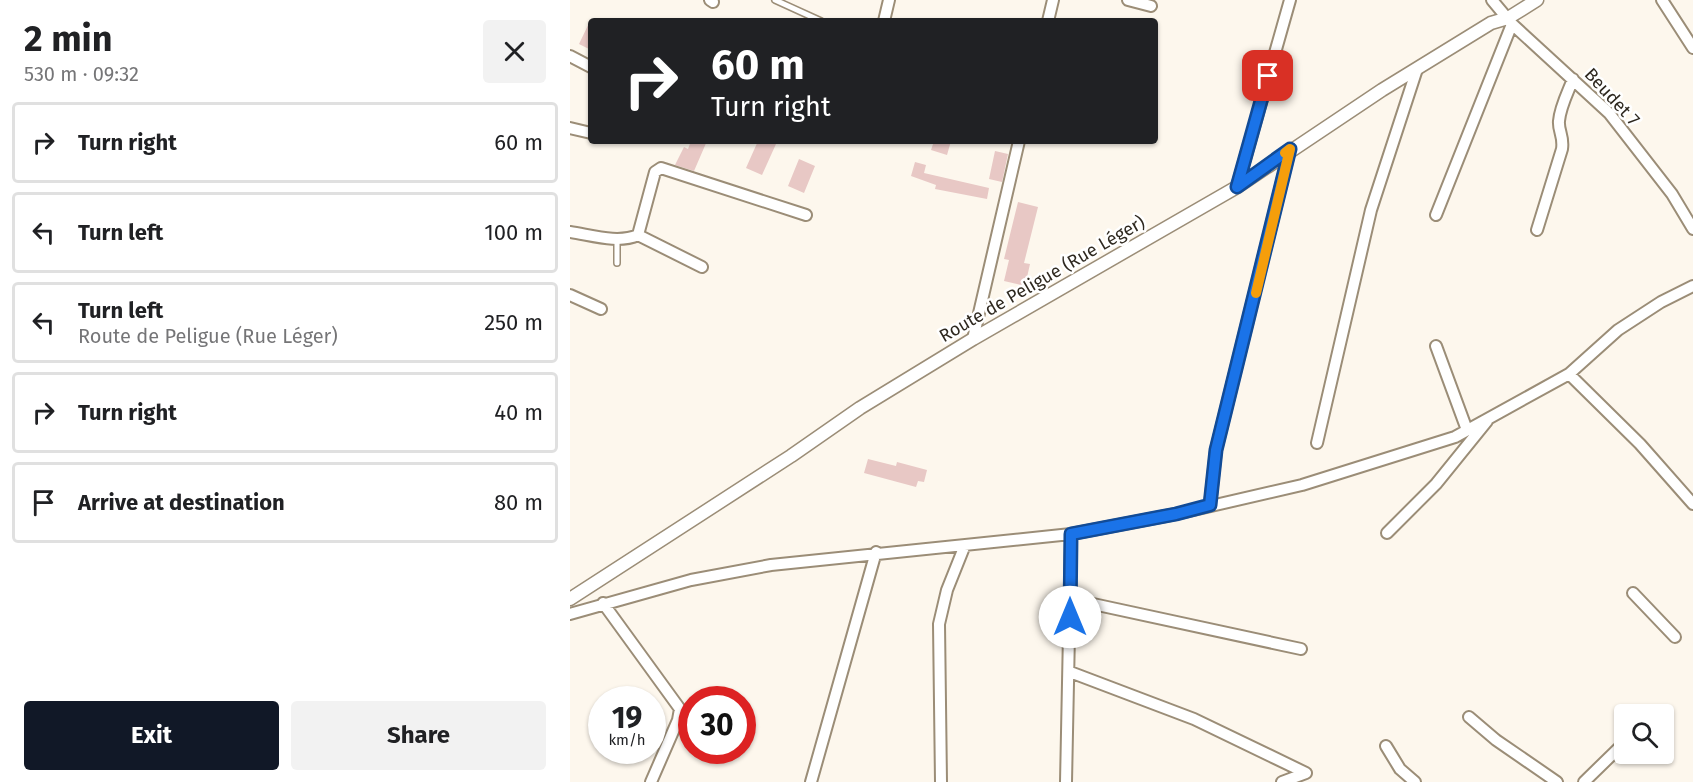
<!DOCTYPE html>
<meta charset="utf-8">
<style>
body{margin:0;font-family:"Fira Sans",sans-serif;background:#f2f2f2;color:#202124;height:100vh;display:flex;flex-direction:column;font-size:22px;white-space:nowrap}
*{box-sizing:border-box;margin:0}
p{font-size:20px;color:#757577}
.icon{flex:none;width:33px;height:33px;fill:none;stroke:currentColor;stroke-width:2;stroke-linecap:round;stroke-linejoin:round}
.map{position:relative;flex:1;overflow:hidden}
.details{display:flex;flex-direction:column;background:#fff;width:570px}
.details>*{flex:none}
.guide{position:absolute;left:18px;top:18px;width:570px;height:126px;border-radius:6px;box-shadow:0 2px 4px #0004;background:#202124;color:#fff;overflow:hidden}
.controls{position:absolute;left:1044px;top:704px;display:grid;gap:12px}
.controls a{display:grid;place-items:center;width:60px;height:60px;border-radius:6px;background:#fff;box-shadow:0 2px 4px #0004;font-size:30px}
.speed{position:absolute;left:18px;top:686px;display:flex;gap:12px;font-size:30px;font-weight:700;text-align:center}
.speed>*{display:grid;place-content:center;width:78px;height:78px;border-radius:50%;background:#fff;box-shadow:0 2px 4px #0004;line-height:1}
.speed small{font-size:15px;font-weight:400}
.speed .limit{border:9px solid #d22;background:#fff;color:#111}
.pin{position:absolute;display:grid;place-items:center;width:51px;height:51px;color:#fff;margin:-26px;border-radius:12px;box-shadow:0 3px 9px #0006}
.me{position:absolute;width:66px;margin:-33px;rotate:0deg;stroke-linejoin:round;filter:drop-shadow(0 0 4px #0008)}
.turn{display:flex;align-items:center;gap:21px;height:126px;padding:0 24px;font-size:27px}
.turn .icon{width:78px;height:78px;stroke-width:2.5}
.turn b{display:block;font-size:42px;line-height:51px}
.round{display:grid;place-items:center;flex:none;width:63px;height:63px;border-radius:6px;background:#f2f2f2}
.overview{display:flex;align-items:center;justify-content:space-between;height:102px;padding:0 24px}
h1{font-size:36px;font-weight:700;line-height:45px}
.action{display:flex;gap:12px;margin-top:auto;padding:12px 24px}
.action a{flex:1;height:69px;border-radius:6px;background:#111827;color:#fff;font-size:24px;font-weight:700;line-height:69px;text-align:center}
.action a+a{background:#f2f2f2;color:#202124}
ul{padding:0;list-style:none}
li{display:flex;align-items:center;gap:18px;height:81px;margin:0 12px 9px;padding:0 12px;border:3px solid #e0e0e0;border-radius:6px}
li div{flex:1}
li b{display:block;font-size:22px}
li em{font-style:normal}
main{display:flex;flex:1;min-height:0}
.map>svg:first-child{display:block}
.building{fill:#e8c8c5}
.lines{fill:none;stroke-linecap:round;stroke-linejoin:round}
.service-casing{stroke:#9b8d77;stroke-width:8}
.minor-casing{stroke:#9b8d77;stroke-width:14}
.tertiary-casing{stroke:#9b8d77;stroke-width:15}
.service{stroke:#fff;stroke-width:5}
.minor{stroke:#fff;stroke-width:10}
.tertiary{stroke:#fff;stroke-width:12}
.route-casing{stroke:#114b97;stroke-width:15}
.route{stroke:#1a73e8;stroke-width:10}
.slow{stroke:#f59e0b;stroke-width:10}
.labels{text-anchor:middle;stroke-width:5;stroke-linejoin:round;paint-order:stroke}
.street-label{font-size:18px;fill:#2e281f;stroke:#fff}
</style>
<main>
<section class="details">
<div class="overview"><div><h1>2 min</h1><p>530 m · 09:32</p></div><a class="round"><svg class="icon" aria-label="close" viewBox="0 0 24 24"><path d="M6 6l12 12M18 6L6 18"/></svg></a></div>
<ul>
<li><svg class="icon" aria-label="right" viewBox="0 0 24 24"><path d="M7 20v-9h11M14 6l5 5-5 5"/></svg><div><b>Turn right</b></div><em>60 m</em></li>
<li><svg class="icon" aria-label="left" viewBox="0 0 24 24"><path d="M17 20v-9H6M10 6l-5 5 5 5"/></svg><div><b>Turn left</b></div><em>100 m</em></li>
<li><svg class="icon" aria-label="left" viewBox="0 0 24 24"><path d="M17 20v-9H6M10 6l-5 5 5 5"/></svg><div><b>Turn left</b><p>Route de Peligue (Rue Léger)</p></div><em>250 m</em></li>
<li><svg class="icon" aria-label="right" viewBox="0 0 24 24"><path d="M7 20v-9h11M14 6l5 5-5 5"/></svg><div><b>Turn right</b></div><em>40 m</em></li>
<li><svg class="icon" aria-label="arrive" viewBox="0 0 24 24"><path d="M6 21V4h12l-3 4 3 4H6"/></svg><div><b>Arrive at destination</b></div><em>80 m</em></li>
</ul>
<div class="action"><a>Exit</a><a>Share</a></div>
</section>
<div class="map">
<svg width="1123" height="782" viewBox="0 0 1123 782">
<rect width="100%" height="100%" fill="#fdf7ed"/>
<path class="building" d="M21,19V50L9,44Z
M121,141H137L124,171L105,165L114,147L118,149Z
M188,141L206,144L192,175L176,168Z
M364,141H381L377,155L361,150Z
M425,151L438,154L432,182L419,179Z
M229,159L245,166L234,193L218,186Z
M345,162L356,165L354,173L419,188L417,199L365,189L366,185L341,176Z
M448,202L468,207L454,263L460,264L455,286L434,281L439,260L434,259Z
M298,459L326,466L327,462L357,470L354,482L348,481L346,487L294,473Z"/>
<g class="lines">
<g class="service-casing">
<path id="service" d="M205,0L251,21
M47,263V239"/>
</g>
<g class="minor-casing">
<path id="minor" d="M140,0L143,2
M558,0L581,6
M922,0L942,24L1039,113L1102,194L1123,229
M1092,0L1123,48
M314,21L319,0
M478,21L483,0
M0,56L21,67
M0,128L21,133
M667,187L720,0
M866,215L942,24
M967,230L992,149C994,136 988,131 989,121C990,107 998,92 1003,79
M0,232C21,235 48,244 68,235L85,172L91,168L236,215
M68,235L132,267
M0,295L31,309
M403,339L449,141
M866,346L897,430
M999,374L1070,444L1123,504
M747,443L801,210L847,69
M640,505L646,450L720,149
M817,533L866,484L917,421
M1063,593L1105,637
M500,599L731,649
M33,603L110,709L108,720L81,782
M0,614L121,580L201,565L501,534L606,514L732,485L885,437L999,374L1048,330L1091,302L1123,286
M500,672L624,719L736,773
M899,717L926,740L987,782
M816,746L830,769L845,782
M241,782L306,552
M371,782L369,624L377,590L395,545
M496,782L501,534
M712,782L736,773
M1014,782L1054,743"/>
</g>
<g class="tertiary-casing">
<path id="tertiary" d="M0,599L221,456L290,408L403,339L667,187L812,90L921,23L938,18L967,0"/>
</g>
<use href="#service" class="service"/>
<use href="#minor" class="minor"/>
<use href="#tertiary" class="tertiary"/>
</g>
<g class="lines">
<g class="route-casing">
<path id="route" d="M500,617L501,534L606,514L640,505L646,450L720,149L667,187L698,76"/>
</g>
<use href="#route" class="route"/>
<path class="slow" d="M686,293L720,149L715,153"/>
</g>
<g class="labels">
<g class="street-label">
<text transform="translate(1042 97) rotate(47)" y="6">Beudet 7</text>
<text transform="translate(472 279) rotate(-30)" y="6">Route de Peligue (Rue Léger)</text>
</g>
</g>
</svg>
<div class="controls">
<a><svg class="icon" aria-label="search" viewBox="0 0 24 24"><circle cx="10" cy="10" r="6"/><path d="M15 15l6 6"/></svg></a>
</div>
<div class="speed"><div>19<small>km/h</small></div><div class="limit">30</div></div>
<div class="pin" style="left:698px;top:76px;background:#d93025"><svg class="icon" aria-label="arrive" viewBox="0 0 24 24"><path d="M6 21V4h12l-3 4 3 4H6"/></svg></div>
<svg class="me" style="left:500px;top:617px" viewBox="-20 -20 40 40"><circle r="19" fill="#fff"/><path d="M0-13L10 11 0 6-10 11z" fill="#1a73e8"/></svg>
<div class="guide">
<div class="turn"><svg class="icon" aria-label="right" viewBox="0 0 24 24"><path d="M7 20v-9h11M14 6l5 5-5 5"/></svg><div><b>60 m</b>Turn right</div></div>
</div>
</div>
</main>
